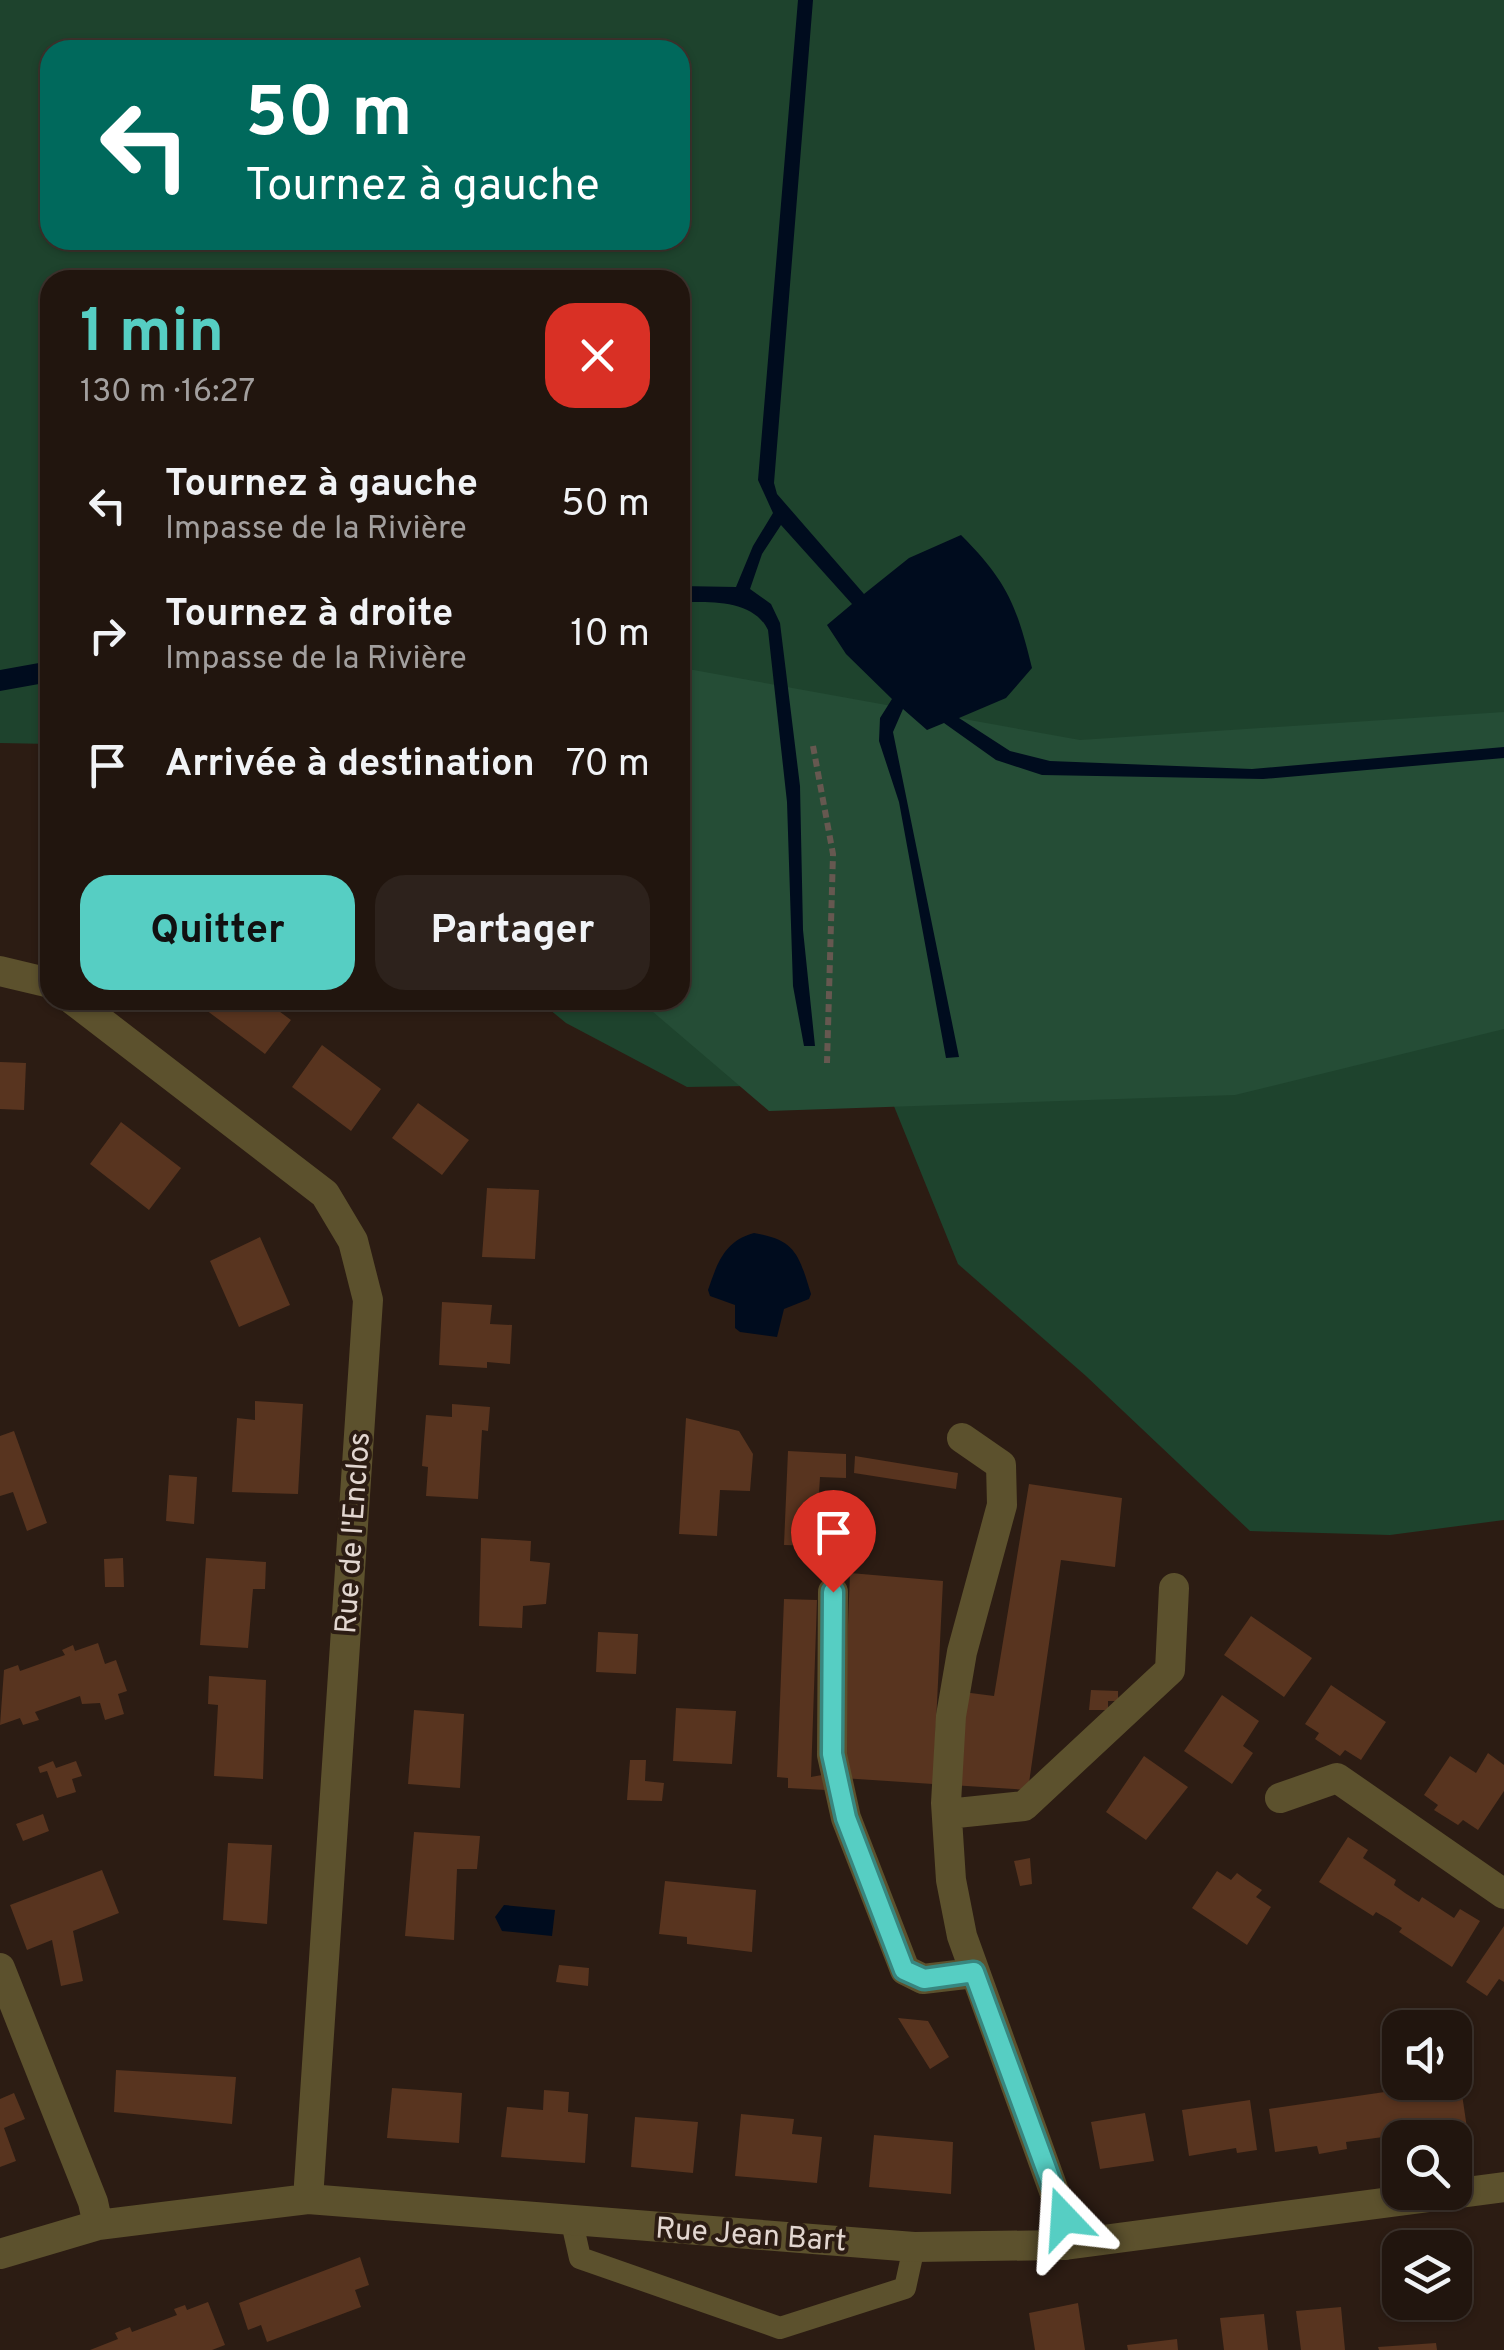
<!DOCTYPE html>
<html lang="fr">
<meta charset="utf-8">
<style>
body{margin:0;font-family:Overpass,sans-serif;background:#2d221c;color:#f1f3f6;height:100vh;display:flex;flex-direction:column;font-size:38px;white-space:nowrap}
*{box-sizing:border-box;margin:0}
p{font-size:32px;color:#a29f9e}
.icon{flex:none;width:55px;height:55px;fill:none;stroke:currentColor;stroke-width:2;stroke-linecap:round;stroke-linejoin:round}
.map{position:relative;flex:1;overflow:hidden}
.sheet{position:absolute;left:40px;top:270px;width:650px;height:740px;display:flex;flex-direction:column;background:#21150e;border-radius:30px;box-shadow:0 2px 8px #0004,0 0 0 2px #3e342e}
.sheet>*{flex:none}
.banner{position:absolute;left:40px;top:40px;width:650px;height:210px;border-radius:30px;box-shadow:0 2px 8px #0004,0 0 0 2px #3e342e;background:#00695c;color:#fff;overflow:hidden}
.tools{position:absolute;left:1382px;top:2010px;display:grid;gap:20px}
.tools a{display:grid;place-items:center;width:90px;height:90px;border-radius:20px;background:#21150e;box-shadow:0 2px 8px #0004,0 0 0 2px #3e342e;font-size:50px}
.pin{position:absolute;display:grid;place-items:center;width:85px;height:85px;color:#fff;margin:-102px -42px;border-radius:50% 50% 50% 0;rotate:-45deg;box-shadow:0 0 10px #0007}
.pin .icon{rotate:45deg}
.me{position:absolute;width:110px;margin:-55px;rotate:340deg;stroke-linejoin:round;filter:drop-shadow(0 0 8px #0008)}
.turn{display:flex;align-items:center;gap:35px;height:210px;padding:0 40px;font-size:45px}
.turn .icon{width:130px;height:130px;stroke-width:2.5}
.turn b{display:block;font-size:70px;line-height:85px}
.round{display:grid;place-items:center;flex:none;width:105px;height:105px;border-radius:30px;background:#2d221c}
.overview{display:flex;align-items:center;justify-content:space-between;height:170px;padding:0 40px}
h1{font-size:60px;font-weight:700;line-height:75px;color:#56cec3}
.action{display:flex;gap:20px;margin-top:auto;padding:20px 40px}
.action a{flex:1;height:115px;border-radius:30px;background:#56cec3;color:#111;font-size:40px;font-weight:700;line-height:115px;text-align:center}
.action a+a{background:#2d221c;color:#f1f3f6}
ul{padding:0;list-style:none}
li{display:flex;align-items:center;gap:30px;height:130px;padding:0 40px}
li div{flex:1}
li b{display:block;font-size:38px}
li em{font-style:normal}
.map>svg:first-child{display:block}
.green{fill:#1e432d;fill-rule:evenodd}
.forest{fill:#254d36}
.water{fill:#000c1e}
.building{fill:#58341f}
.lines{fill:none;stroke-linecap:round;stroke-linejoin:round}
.path{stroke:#665850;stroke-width:6;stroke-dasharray:8 5;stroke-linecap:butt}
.lane{stroke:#5c512d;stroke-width:22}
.street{stroke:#5c512d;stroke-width:30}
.route-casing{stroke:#38867f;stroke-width:25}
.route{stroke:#56cec3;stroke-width:18}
.labels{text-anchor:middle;stroke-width:8;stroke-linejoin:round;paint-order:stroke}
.street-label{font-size:30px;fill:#e2d6d0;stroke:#2c1c13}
</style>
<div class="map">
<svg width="1504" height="2350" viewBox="0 0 1504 2350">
<rect width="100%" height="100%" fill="#2c1c13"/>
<path class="green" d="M0,0H1504V1520L1390,1535L1250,1531L1086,1376L958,1264L885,1084L687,1087L566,1023L538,1000H680V280H50V744L0,743ZM50,50H680V240H50Z"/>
<path class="forest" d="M688,669L1080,740L1504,712V1029L1235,1095L769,1111L639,1000H680V682Z"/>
<path class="water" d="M798,0H813L774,483L777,494L864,594L909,558L961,535C1007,581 1017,606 1032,668L1006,698L959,718L1010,751L1050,761L1252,769L1504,747V758L1263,779L1042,775L996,760L944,723L927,730L903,709L893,732L959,1057L946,1058L899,802L879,741L880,718L892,699L846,654L827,625L852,604L781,525L762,554L750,589L771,604L780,623L800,786L803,930L815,1046H804L793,986L787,802L768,630C753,599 710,602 680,602V586L736,587L753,546L773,513L758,480Z
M50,661V682L0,691V670Z
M754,1233C796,1240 799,1255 811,1294L809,1299L784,1309L777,1337L740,1332L735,1328V1305L710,1296L708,1290C717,1264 724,1241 754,1233Z
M504,1905L555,1910L552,1936L502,1931L495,1917Z"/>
<path class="building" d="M214,1000H264L291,1020L265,1054L206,1010Z
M322,1045L381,1089L351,1131L292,1087Z
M0,1062L26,1063L24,1110L0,1109Z
M418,1103L469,1140L442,1175L392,1138Z
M121,1122L181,1168L149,1210L90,1164Z
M487,1188L539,1190L535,1259L482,1257Z
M260,1237L290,1305L239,1327L210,1261Z
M442,1302L492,1305L490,1324L512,1325L510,1364L487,1362V1368L439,1365Z
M255,1401L303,1404L298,1494L232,1492L237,1418L255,1420Z
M452,1404L490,1407L488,1431L482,1430L478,1499L426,1496L428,1467L422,1466L426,1415L452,1417Z
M686,1418L739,1431L753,1454L750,1491L720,1490L717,1536L679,1534Z
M14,1431L47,1523L27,1531L13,1492L0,1496V1436Z
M788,1451L846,1454V1478L820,1477L818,1509L829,1518V1528H852L850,1573L815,1546L784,1545Z
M855,1456L958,1473L956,1489L854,1473Z
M169,1475L197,1477L194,1524L166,1521Z
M1029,1484L1122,1498L1115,1567L1061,1560L1028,1790L951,1785L963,1692L994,1696Z
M481,1538L531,1541L530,1561L550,1563L546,1604L523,1606L522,1628L479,1626Z
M123,1558L124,1587H105L104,1559Z
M206,1558L266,1562L265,1589H253L248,1648L200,1645Z
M850,1573L943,1581L933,1784L842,1778Z
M784,1599L817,1600L811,1777L822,1775L826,1790L788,1788V1778L777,1777Z
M1251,1616L1312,1658L1284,1697L1224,1655Z
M598,1632L638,1634L636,1674L596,1672Z
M98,1643L105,1664L116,1660L127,1691L118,1694L124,1714L105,1720L100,1703L82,1704L80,1696L35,1712L39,1720L23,1725L20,1718L0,1725L4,1670L18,1665L20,1671L65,1655L62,1650L73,1645L75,1651Z
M209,1676L266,1680L263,1779L214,1776L218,1705L208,1704Z
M1331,1685L1386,1722L1361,1760L1345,1750L1340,1756L1315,1739L1319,1733L1305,1724Z
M1091,1690L1118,1691V1701H1108V1710H1089Z
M1222,1695L1259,1721L1243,1746L1253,1753L1232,1784L1184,1751Z
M676,1708L736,1711L732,1764L673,1761Z
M414,1710L464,1714L460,1788L408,1784Z
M1488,1753L1504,1765V1791L1478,1830L1463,1820L1458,1825L1434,1810L1438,1805L1424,1795L1450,1756L1476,1773Z
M1144,1756L1188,1787L1146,1840L1106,1812Z
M630,1760H646L645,1781L664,1783L662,1801L627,1800Z
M53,1761L56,1768L76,1761L82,1776L72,1779L76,1792L57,1798L47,1771L40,1773L38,1767Z
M43,1814L49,1831L23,1841L16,1824Z
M414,1832L480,1836L477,1869H457L454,1940L405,1936Z
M1348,1837L1368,1850L1363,1858L1396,1880L1394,1885L1405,1893L1419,1902L1422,1897L1454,1918L1460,1909L1480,1921L1452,1967L1399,1932L1402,1928L1388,1919L1376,1912L1373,1916L1319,1882Z
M228,1843L272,1845L267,1924L223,1920Z
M1030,1858L1032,1884L1020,1886L1014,1861Z
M102,1870L119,1913L73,1931L83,1981L61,1986L52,1940L27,1950L10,1905Z
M1217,1871L1231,1880L1237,1873L1248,1881L1262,1890L1256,1897L1271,1907L1247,1945L1192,1908Z
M665,1881L756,1890L752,1952L687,1944V1937L659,1934Z
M1504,1926V1982L1499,1979L1487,1996L1466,1982Z
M559,1965L589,1968L588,1986L556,1982Z
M898,2018L928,2021L949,2057L930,2069Z
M116,2070L236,2077L232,2124L114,2112Z
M1460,2081L1467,2128L1420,2138L1398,2135L1346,2142L1347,2149L1319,2154L1317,2146L1275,2152L1269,2109Z
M392,2088L462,2093L459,2143L387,2138Z
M544,2090L569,2092L568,2112L588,2114L585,2163L501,2157L507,2107L543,2110Z
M14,2093L25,2119L4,2128L16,2161L0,2167V2099Z
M1250,2100L1257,2150L1237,2153L1236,2148L1189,2156L1182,2110Z
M1145,2113L1154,2161L1100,2169L1091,2122Z
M741,2114L794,2119L792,2134L822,2137L817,2183L735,2176Z
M635,2117L698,2122L693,2173L631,2167Z
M874,2135L953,2142L951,2194L869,2187Z
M360,2257L369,2285L355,2290L361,2307L267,2342L261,2325L248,2330L239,2303Z
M208,2302L225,2345L212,2350H90L118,2339L115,2333L130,2327L132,2332L177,2315L174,2309L185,2305L187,2310Z
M1078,2303L1085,2350H1035L1029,2313Z
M1341,2307L1345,2350H1301L1296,2311Z
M1264,2314L1268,2350H1224L1220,2318Z
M1177,2339L1178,2350H1128L1127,2345Z
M1436,2343L1437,2350H1379L1378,2347Z"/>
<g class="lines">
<path class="path" d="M813,746L833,854L827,1063"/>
<path class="lane" d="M571,2218L580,2258L780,2328L905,2288L914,2247"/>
<path class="street" d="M0,971L50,983
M73,1000L325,1194L353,1241L368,1300L308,2199
M962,1438L1001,1465L1002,1505L962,1652L951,1716L946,1803L951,1880L962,1936L1064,2219L1065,2245
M833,1592L832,1755L846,1818L905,1970L923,1979L974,1973
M1280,1798L1337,1778L1504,1894
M947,1814L1024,1806L1170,1670L1174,1588
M0,1968L93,2202L98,2225
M0,2254L98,2225L308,2199L914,2247L1065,2245L1504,2187"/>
</g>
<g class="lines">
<g class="route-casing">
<path id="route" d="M833,1592L832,1754L846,1818L904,1970L924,1979L974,1972L1064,2218"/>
</g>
<use href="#route" class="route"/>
</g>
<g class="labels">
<g class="street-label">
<text transform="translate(352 1533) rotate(-86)" y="10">Rue de l'Enclos</text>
<text transform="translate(751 2234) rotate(4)" y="10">Rue Jean Bart</text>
</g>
</g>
</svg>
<div class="tools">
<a><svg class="icon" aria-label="sound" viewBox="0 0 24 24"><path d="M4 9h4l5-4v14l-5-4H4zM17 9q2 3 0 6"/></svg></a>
<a><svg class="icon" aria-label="search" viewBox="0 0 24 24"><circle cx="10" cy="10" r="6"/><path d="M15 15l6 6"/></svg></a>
<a><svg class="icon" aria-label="layers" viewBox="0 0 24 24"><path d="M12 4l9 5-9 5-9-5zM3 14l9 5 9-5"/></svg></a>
</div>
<div class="pin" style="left:833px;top:1592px;background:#d93025"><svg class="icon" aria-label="arrive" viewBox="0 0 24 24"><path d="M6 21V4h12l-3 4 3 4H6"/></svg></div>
<svg class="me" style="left:1064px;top:2218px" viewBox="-20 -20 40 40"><path d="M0-17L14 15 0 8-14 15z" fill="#56cec3" stroke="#fff" stroke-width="4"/></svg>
<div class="banner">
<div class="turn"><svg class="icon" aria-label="left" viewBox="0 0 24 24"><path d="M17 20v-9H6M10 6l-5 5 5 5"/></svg><div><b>50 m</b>Tournez à gauche</div></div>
</div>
<section class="sheet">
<div class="overview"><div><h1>1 min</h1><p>130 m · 16:27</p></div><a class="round" style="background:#d93025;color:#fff"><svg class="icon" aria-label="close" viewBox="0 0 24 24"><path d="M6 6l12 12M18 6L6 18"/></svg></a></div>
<ul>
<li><svg class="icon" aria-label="left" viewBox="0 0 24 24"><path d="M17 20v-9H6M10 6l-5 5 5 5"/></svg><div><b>Tournez à gauche</b><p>Impasse de la Rivière</p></div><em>50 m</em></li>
<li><svg class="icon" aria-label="right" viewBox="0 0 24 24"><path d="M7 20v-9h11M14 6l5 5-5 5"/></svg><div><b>Tournez à droite</b><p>Impasse de la Rivière</p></div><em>10 m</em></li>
<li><svg class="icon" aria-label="arrive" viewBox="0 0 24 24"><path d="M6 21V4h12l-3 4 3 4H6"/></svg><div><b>Arrivée à destination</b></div><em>70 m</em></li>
</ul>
<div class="action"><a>Quitter</a><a>Partager</a></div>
</section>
</div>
